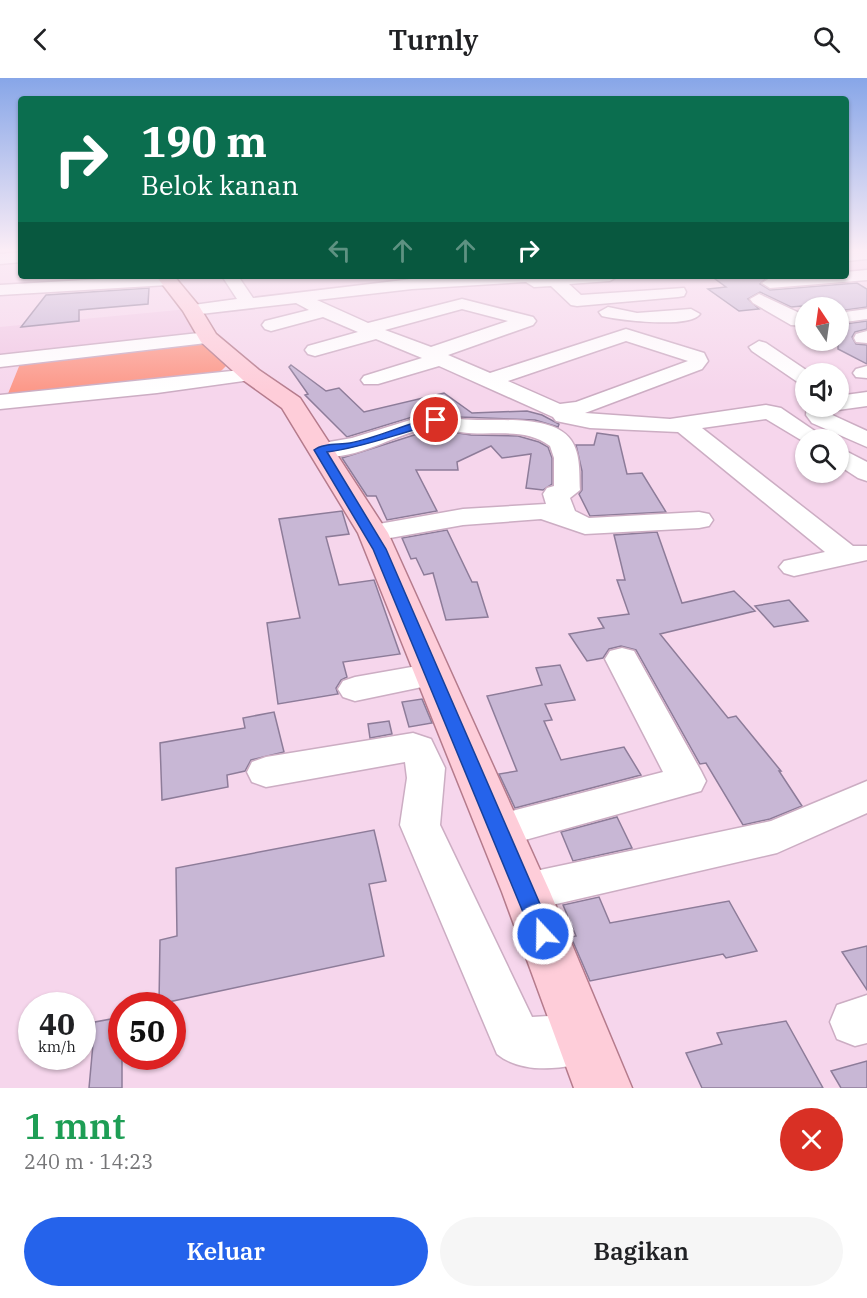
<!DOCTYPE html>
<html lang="id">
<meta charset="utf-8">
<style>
body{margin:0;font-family:"IBM Plex Serif",serif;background:#f6f6f6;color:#202124;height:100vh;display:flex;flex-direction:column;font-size:22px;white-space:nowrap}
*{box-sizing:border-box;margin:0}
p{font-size:20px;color:#757577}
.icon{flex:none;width:33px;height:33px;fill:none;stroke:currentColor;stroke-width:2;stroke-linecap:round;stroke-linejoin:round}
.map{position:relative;height:1010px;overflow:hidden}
.details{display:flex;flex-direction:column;background:#fff;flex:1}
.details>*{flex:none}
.top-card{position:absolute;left:18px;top:18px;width:831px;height:183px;border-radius:6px;box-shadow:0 2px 4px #0004;background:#0b6e4f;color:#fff;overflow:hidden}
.needle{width:39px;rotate:347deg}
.buttons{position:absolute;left:795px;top:219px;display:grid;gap:12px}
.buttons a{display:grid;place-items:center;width:54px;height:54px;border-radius:50%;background:#fff;box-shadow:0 2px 4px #0004;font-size:30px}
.speed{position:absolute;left:18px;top:914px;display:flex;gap:12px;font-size:30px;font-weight:700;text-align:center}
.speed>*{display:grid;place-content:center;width:78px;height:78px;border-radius:50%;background:#fff;box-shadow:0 2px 4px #0004;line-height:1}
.speed small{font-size:15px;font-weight:400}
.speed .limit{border:9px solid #d22;background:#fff;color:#111}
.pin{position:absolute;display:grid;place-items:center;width:51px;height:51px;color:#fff;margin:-26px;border:3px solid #fff;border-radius:50%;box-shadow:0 2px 6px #0007}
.me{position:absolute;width:66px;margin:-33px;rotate:339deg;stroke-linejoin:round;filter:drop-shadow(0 0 4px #0008)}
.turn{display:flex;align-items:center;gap:21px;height:126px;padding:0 24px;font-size:27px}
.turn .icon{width:78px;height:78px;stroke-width:2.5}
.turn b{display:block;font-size:42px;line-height:51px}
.lanes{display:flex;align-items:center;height:57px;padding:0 24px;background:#0003;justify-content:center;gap:30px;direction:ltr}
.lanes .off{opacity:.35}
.round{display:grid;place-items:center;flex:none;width:63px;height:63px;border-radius:32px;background:#f6f6f6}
.head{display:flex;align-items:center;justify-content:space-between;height:102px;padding:0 24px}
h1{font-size:36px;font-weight:600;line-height:45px;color:#1e9e55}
.primary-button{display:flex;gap:12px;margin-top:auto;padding:12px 24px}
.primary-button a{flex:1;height:69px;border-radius:36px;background:#2563eb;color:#fff;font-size:24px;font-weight:600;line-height:69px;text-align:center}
.primary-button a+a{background:#f6f6f6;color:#202124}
header{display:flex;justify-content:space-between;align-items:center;height:78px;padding:0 24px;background:#fff;font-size:27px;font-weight:600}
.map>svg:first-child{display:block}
.built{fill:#f1c9e5}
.green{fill:#fc9888}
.building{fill:#c8b7d5;stroke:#8d7c99;stroke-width:1.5}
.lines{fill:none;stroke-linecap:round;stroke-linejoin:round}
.minor-casing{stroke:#ccadc3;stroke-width:3}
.major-casing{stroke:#b57b8c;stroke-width:3}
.minor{fill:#fff;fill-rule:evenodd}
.major{fill:#fecdd9;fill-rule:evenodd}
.route{fill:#2563eb;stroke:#184099;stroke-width:1.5}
</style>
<header><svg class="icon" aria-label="back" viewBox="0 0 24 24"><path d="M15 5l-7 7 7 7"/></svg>Turnly<svg class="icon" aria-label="search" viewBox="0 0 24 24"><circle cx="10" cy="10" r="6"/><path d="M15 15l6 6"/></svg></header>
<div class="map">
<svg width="867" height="1010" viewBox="0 0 867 1010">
<rect width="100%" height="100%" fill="#f6d6ec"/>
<path class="built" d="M189,231L216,260L0,283V249Z"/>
<path class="green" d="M216,260L233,281L220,294L242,303L3,328L22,281Z"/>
<path class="building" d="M711,198H769L760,206L770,212L857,205L867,211V229L838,233V230H818L814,227L791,229L760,214L748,221L759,231L739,233L708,211L726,209Z
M149,210L148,226L79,232V243L21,249L46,217Z
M867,243V251L855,254L852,259L856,266L867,267V286L838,271V247Z
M291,287L326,313L339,310L364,334L444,315L472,335L527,333L542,337L559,346L558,349L535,342L460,339L432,333L347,359L305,317L308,316L289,289Z
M433,351L471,357L518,358L539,364L548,369L552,380V406L543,412L526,410L531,376L502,380L491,368L457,384L458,392H416L437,433L387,442L376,418H367L342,380Z
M597,355L618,358L627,396L642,395L666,434L590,438L579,416L582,412V393L576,367H594Z
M342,433L349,456L326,459L339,507L374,502L400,576L343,584L347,599L341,602L336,610L338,616L278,626L267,545L300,540L279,441Z
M447,452L472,504H477L488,539L446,542L433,495L424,497L416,480L411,481L402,460Z
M657,454L682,525L734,513L755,533L660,556L728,640L736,638L781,693H779L802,728L770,741L743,747L706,685L700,686L636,572L621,568L609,571L603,580L587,583L569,556L604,550L598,540L629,536L617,502H625L614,457Z
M789,522L808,543L774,549L755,528Z
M560,587L575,622L545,626L552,642L544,643L561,682L624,669L641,697L515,730L499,696L517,693L487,618L542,607L536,590Z
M422,621L432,645L409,649L402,624Z
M274,634L284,674L251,682L245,693L227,697L228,709L162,722L160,665L245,650L243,640Z
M389,643L392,656L370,660L368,646Z
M617,739L632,770L573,783L561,754Z
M374,752L386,803L369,806L384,878L159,926L160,862L177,858L176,790Z
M599,819L610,845L729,823L757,873L726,880L723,876L590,903L571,859L576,858L563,827Z
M867,868V912L842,874Z
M122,939V1010H89L95,944Z
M786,943L823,1010H702L686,975L722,966L717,955Z
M867,983V1010H841L831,993Z"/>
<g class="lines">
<g class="minor-casing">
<path id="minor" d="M867,172V181L846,183V173Z
M21,174V184L0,186V176Z
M867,192V202L770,210L762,205L770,200L846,198V194Z
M153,198H172L176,202L168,207L0,217V207Z
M222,198H238L253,220L412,201L466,198H618L610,203L569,206L581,217L684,210L686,214L684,218L678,219L577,228L571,227L551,208L534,209L526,204L412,211L317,222L368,245L462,221L533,239L536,243L533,247L448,277L490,295L626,251L704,275L708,283L702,291L585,335L670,341L766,327L781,330L828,362H806V365L766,341L702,350L853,468H867V482L794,498L784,495L779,489L784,483L825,474L678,354L590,350L556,343L553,339L439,288L378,306H364L361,302L364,298L422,280L376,261L315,278L308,276L305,272L308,268L358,254L323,239L271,253L265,251L262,247L265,243L309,232L296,225L192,237L186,236L183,232L186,228L237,221ZM462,231L508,243L431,269L385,252ZM626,263L688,283L576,324L560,326L508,303Z
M759,216L806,238V248L791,247L753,225L750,221Z
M608,229L637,235L691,231L700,236C689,251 619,242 602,238L599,234Z
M867,231V241L838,245V235Z
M867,253V265L856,264L854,260L856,256Z
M208,254L217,260L215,264L0,289V277Z
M759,263L766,265L812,296H806V307L799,305L752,273L749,269Z
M867,288V300L856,299L853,295L856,291Z
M251,291L258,293L261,297L258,301L157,315L0,331V317Z
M867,314V328L838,332L829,328H838V318Z
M807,328H829L828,335L867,353V369L812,345L806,337Z
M433,335C442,337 451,340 460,341C490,345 551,334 571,362C581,376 579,396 580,412L570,420L575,433L589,440L699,434L709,436L713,442L709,448L699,450L585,456L541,441L463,447L373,463L363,461L359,455L363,449L373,447L463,431L546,426L543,416L547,410L554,408V380L550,368C524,348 491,359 460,354C452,353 441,348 433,349C393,355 353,387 312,377L308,372L312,367L352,360Z
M838,369L867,384V403L858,400L838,387Z
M622,570L634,573L701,693L706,703L701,713L500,769L485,764L479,752L485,740L663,694L605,581L610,573Z
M434,585L446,588L451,596L446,604L355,623L343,619L338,611L343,603L355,599Z
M413,655L431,661L445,690L440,747L532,939L583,936L601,943L608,961L601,979C570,991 524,998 497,976L400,747L407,700L405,684L266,709L252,704L247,694L252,684L266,679Z
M867,703V735L777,775L526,833L510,827L504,814L510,801L526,795L771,743Z
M867,917V965L855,968L837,961L830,944L837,927Z"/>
</g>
<g class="major-casing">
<path id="major" d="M156,198H174L199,228L216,256L259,292L300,320L388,455L550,814L632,1010H574L502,814L358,455L282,330L243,302L201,264L183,233Z"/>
</g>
<use href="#minor" class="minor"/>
<use href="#major" class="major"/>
</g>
<linearGradient id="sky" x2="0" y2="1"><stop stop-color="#87a6e8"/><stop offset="0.55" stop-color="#fbedf6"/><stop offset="1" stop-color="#fbedf6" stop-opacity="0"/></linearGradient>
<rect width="867" height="313" fill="url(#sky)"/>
<path class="route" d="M436,339L441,342L440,345C401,354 366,369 327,374L386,471L553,856L550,863L543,865L535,863L532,856L373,471L314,372C323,365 339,367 350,365C378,360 406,345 436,339Z"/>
</svg>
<div class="buttons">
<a><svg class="needle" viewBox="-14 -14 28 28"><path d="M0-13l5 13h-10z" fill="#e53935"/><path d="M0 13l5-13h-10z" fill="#757577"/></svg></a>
<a><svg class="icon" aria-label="sound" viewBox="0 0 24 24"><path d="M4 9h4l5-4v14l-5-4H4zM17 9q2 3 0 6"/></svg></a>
<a><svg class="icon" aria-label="search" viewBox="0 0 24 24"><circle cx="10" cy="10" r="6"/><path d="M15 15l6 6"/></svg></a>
</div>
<div class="speed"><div>40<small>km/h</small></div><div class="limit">50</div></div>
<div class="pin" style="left:436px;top:342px;background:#d93025"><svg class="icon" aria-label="arrive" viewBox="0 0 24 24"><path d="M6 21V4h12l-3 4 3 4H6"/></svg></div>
<svg class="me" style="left:543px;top:856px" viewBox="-20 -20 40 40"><circle r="17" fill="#2563eb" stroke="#fff" stroke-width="3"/><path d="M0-11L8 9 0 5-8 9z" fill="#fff"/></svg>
<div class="top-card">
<div class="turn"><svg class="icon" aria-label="right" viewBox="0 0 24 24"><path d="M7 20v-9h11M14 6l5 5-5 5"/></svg><div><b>190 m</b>Belok kanan</div></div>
<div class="lanes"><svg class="icon off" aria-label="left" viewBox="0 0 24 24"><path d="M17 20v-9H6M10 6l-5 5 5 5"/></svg><svg class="icon off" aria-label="ahead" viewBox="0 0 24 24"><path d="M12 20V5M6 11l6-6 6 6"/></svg><svg class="icon off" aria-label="ahead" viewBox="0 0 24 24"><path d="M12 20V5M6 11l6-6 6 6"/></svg><svg class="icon" aria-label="right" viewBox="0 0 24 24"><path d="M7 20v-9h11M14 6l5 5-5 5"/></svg></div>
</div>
</div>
<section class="details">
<div class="head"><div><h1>1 mnt</h1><p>240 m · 14:23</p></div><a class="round" style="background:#d93025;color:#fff"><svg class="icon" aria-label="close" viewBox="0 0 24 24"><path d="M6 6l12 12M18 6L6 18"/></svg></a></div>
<div class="primary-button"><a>Keluar</a><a>Bagikan</a></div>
</section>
